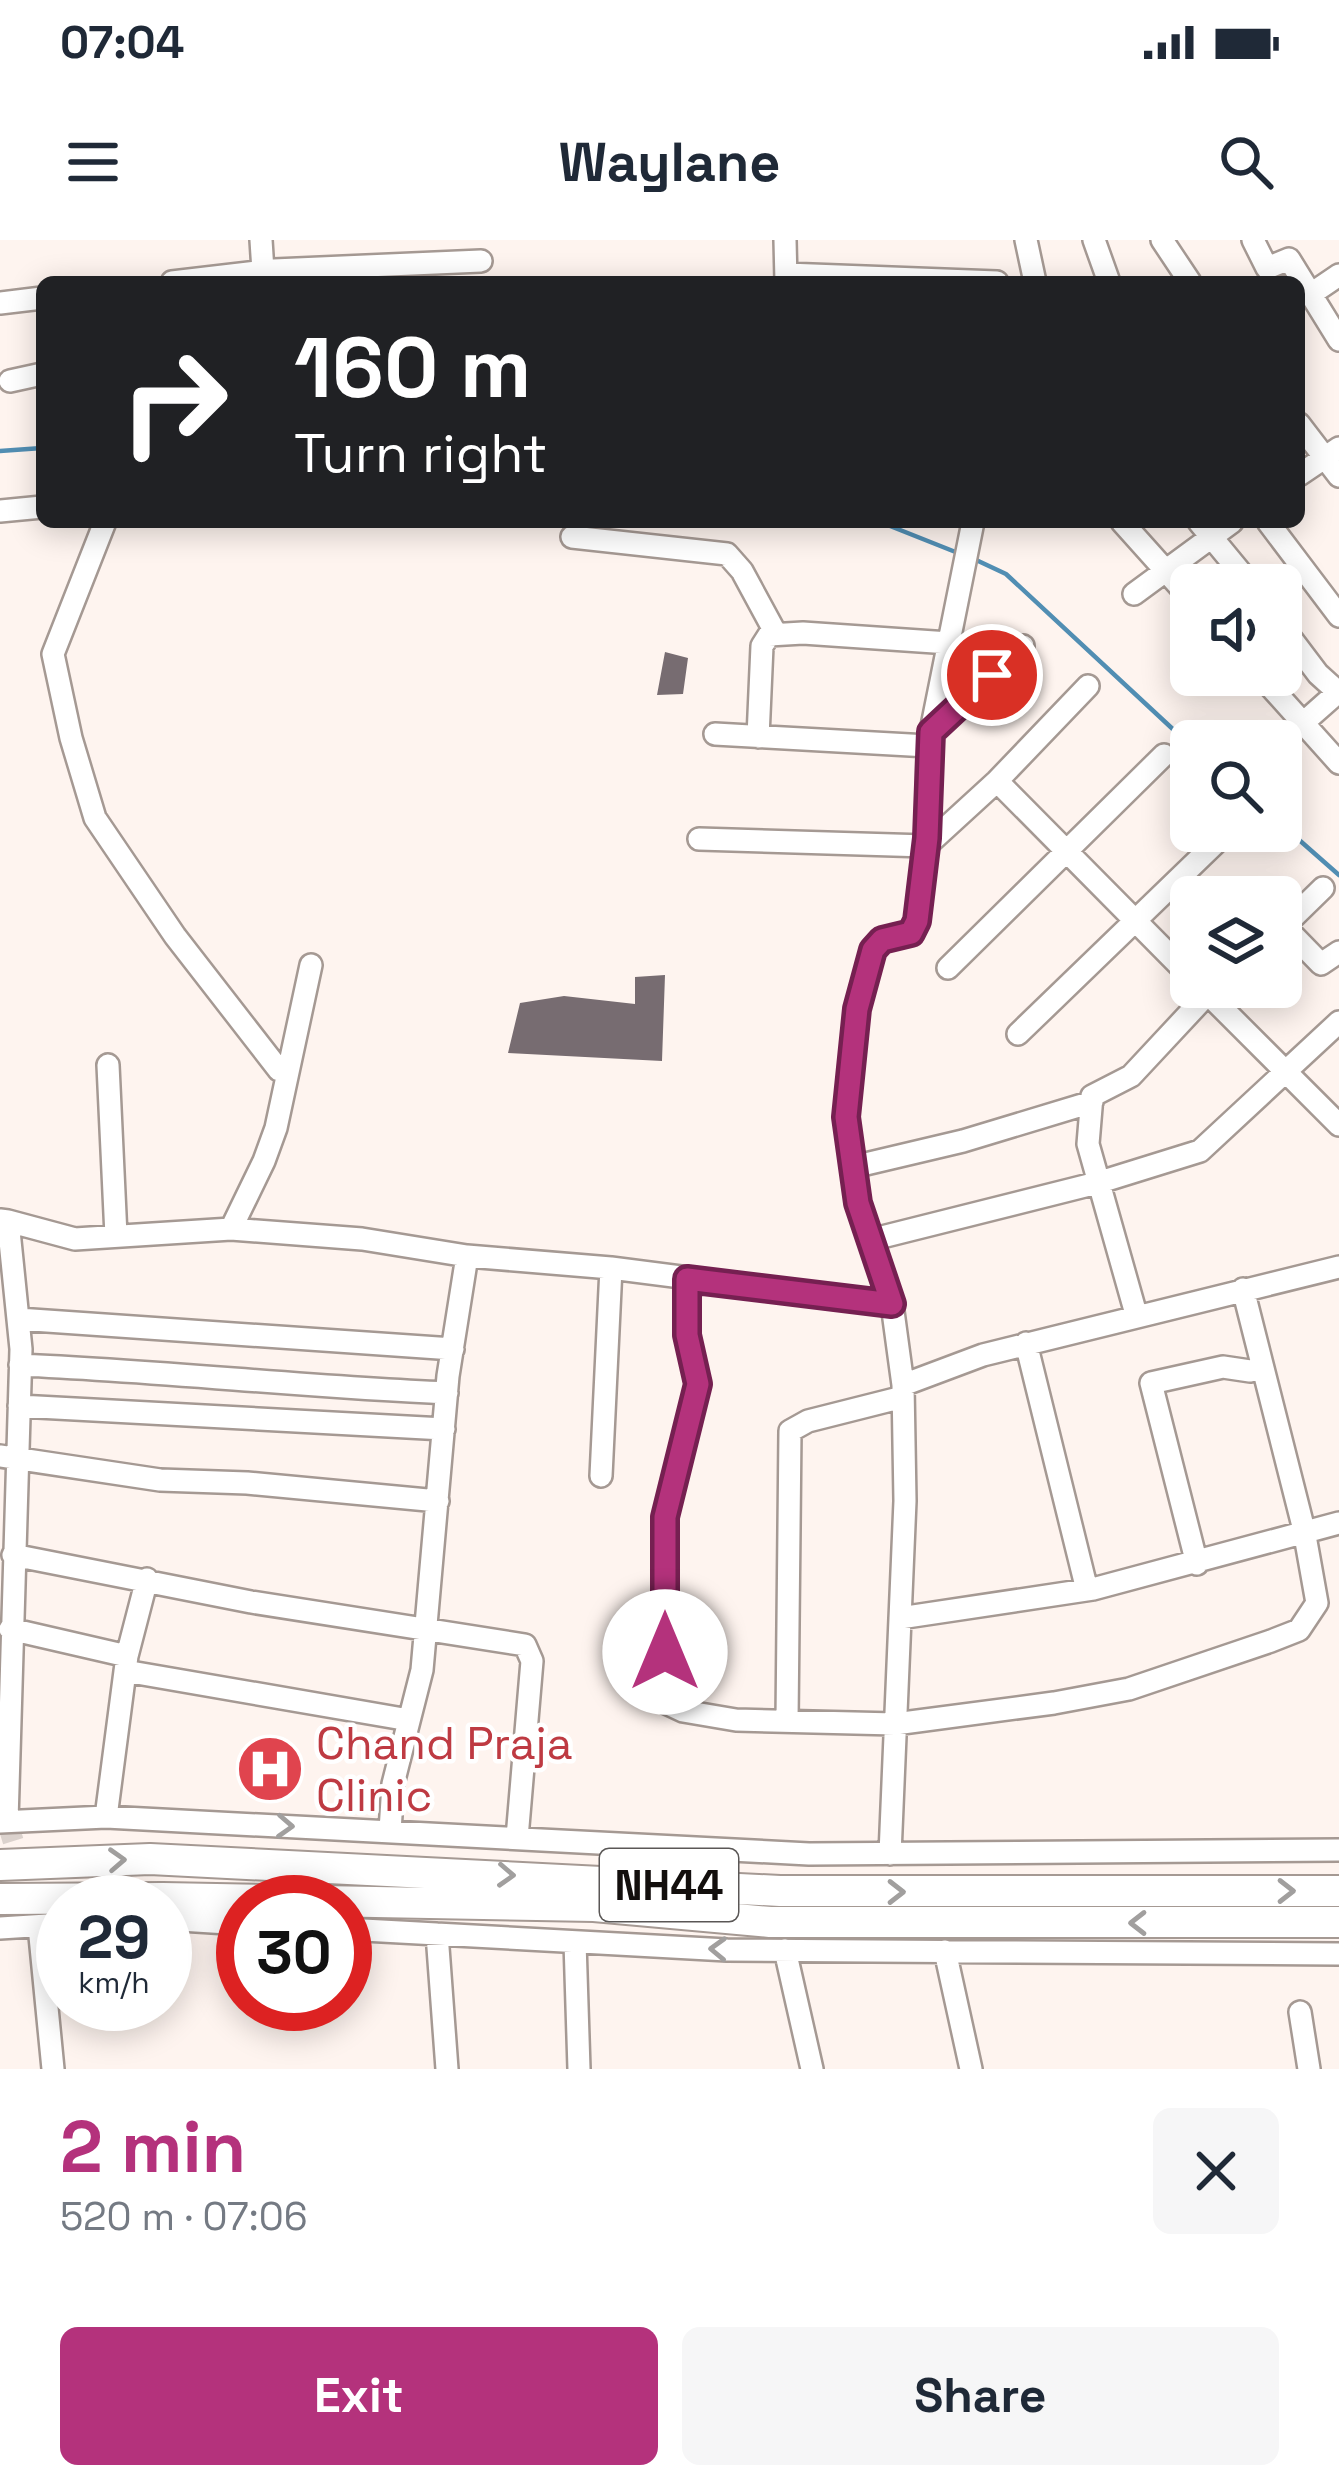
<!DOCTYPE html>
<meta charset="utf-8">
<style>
body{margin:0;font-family:"Space Grotesk",sans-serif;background:#f6f6f7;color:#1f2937;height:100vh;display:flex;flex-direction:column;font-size:45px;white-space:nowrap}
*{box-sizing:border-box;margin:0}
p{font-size:39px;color:#747a83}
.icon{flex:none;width:66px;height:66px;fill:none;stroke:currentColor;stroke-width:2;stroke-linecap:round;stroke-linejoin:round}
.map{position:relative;height:1829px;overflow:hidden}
.panel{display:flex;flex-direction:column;background:#fff;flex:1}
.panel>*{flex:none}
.banner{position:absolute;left:36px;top:36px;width:1269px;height:252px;border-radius:18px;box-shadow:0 6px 30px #0003;background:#202124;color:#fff;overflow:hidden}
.tools{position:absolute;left:1170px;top:324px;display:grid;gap:24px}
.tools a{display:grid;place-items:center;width:132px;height:132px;border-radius:18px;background:#fff;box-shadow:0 6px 30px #0003;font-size:60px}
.speed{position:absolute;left:36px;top:1635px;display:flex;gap:24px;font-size:60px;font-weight:700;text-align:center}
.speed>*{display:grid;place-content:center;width:156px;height:156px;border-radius:50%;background:#fff;box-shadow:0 6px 30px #0003;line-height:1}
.speed small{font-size:30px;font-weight:400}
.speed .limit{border:18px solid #d22;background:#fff;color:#111}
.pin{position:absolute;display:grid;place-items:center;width:102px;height:102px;color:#fff;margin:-51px;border:6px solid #fff;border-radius:50%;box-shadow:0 3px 12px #0007}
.me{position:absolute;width:132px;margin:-66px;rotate:0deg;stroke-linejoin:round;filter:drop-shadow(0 0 9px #0008)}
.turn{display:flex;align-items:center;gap:42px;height:252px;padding:0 60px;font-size:54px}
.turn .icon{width:156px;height:156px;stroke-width:2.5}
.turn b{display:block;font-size:84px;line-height:102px}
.round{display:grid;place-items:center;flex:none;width:126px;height:126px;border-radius:18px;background:#f6f6f7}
.overview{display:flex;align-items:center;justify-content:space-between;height:204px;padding:0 60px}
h1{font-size:72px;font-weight:800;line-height:90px;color:#b4327c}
.button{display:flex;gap:24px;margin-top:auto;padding:24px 60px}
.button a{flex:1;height:138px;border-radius:18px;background:#b4327c;color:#fff;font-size:48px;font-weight:800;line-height:138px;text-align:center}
.button a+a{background:#f6f6f7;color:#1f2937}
.status{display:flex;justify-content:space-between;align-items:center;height:84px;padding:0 60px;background:#fff;direction:ltr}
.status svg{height:33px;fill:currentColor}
header{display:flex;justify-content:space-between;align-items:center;height:156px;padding:0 60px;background:#fff;font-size:54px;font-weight:800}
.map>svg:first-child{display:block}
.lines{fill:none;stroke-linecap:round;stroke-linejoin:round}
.stream{stroke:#518eb3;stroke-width:4.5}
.building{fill:#776c71}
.minor-tunnel{stroke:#dbd2cd;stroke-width:21;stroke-dasharray:21 10;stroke-linecap:butt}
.minor-casing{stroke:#a59993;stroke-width:26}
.highway-casing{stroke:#a59993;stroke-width:34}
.minor{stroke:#fff;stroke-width:21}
.highway{stroke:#fff;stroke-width:30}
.oneway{stroke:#a19f9e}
.route-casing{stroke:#752051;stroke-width:30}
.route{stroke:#b4327c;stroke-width:21}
.labels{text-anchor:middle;stroke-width:9;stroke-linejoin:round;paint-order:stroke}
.shield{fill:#fff;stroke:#5a5756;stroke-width:3}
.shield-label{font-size:42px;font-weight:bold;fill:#130f0d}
.health-label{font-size:45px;fill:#be3a42;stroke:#fff;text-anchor:start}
</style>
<div class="status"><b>07:04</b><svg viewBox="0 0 49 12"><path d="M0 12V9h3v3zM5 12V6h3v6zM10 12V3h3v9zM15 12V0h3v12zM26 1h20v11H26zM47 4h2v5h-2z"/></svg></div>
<header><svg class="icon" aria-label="menu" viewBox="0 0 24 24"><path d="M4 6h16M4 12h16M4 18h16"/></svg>Waylane<svg class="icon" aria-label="search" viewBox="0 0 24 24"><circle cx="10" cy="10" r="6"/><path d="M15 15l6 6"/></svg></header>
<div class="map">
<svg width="1339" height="1829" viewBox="0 0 1339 1829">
<rect width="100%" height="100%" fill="#fef4ef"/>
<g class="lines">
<path class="stream" d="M0,211L42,208
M880,282L958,313
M974,319L1006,334L1191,506
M1281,584L1339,635"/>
</g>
<path class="building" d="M665,412L688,418L683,454L657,455Z
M665,735L662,821L508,813L520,763L564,756L635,764V737Z"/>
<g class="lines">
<path class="minor-tunnel" d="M7,1581L23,1633"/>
<g class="minor-casing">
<path id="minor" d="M261,0L263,31
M785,0L786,42
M1026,0L1035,42
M1094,0L1109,42
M1162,0L1190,42
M1253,0L1267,28L1289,19L1339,100
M786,34L997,42
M172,42L274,30L481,21
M1311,54L1339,35
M0,63L42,58
M10,141L42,134
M1299,184L1339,236
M1299,235L1339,208
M0,271L42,267
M105,282L53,414L71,498L95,578L175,696L279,830
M1122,282L1191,359
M1199,282L1251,345
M1268,282L1339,376
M572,297L727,314L742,331L775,392
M1134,354L1232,282
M1281,385L1318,434L1339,453
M1260,435L1339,523
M1303,483L1338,452
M931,492L1023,406
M715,494L928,506
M758,497L762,406L769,395L803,393L949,403
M997,541L1191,737
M699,599L926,606L997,541L1088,446
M1284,686L1321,724L1339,712
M1281,689L1323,648
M948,728L1164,515
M1201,747L1339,885
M1018,794L1228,591
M108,825L116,996
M853,927L963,901L1092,862
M0,980L8,981L21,1109L7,1581
M8,981L75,999L231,989L362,999L467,1016L448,1136L422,1430L393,1544L390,1591
M231,989L264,921L276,888L311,725
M870,1000L1097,943L1200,911L1339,782
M467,1016L611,1028L892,1064
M687,1039V1095L698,1144L665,1277L666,1463L683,1471L736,1480L895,1484L1054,1463L1129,1449L1271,1401L1299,1390L1317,1363L1304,1290L1243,1049
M1136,1074L1088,904L1092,856L1131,836L1214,747
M18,1079L453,1109
M1026,1103L1087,1350
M20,1125C163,1131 304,1147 447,1153
M903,1145L983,1115L1339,1027
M19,1166L444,1189
M0,1216L160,1240L247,1243L438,1261
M601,1236L611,1028
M13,1315L251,1362L525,1405L532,1421L517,1598
M1197,1324L1151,1143L1223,1127L1250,1131L1263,1128
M900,1378L1093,1349L1339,1283
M10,1389L127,1416L106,1577
M127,1416L147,1339
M125,1431L409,1480
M787,1481L790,1191L808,1181L903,1157
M0,1582L106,1577L809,1614L1339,1610
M890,1614L905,1261L903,1145L892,1064L858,963L846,877L857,769L873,710L882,700L911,693L917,681L927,598L928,506L973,282
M165,1679L243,1684
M39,1686L53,1829
M0,1688L63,1684
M345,1689L727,1710L1339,1714
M437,1694L447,1829
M575,1702L579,1829
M785,1710L812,1829
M945,1711L971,1829
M1300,1772L1309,1829"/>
</g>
<g class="highway-casing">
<path id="highway" d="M0,1625L150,1619L780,1651H1339
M0,1659L163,1658L594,1666L770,1682H1339"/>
</g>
<use href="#minor" class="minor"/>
<use href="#highway" class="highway"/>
</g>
<defs><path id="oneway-chevron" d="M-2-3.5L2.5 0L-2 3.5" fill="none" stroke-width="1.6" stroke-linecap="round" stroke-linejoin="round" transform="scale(3)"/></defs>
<g class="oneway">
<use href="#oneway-chevron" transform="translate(285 1586) rotate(3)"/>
<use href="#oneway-chevron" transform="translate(117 1620) rotate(-3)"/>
<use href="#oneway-chevron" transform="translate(506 1635) rotate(3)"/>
<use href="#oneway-chevron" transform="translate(1286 1651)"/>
<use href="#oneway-chevron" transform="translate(896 1652)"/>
<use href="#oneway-chevron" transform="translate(1138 1683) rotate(180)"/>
<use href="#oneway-chevron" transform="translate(718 1709) rotate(-178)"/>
</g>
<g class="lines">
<g class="route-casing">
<path id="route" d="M665,1412V1277L698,1144L687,1095V1039L892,1064L858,963L846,877L857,769L873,710L882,700L911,693L917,681L927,598L931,492L992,435"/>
</g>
<use href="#route" class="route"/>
</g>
<defs>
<g id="hospital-disc" transform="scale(3.45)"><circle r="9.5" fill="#e0444e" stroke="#fff"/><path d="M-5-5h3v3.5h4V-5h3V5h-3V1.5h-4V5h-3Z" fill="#fff"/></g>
</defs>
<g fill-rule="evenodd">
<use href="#hospital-disc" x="270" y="1529"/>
</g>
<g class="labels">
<rect class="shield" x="600" y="1609" width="138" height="72" rx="9"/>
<g class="shield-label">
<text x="669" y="1660">NH44</text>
</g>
<g class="health-label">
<text x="316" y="1519">Chand Praja<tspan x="316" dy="52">Clinic</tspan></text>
</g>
</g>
</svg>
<div class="tools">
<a><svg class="icon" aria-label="sound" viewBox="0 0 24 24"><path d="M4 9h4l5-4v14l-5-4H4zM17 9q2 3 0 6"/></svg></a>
<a><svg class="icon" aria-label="search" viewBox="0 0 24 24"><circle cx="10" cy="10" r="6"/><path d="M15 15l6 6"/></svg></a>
<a><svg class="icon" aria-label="layers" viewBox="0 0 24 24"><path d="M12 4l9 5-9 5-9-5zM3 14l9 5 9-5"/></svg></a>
</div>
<div class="speed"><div>29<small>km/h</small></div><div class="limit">30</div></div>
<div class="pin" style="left:992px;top:435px;background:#d93025"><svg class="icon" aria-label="arrive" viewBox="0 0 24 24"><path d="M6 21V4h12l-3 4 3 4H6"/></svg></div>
<svg class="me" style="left:665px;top:1412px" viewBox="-20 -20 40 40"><circle r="19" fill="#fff"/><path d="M0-13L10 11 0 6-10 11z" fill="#b4327c"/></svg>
<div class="banner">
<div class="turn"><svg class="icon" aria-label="right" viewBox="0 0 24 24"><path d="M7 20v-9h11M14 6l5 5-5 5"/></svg><div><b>160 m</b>Turn right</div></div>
</div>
</div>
<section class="panel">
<div class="overview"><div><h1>2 min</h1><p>520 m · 07:06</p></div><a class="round"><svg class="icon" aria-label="close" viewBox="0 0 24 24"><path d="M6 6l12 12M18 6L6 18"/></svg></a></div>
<div class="button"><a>Exit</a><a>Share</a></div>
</section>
